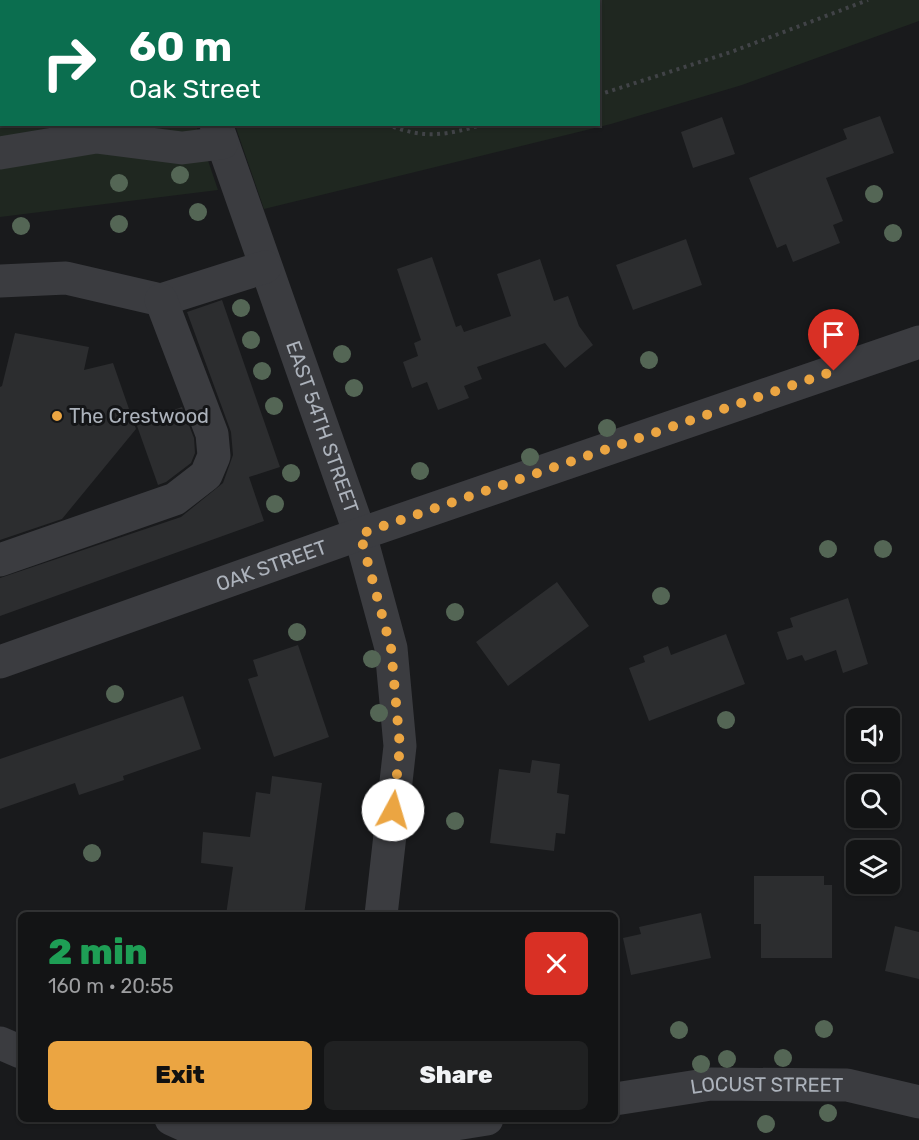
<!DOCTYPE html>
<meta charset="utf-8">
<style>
body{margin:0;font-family:Rubik,sans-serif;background:#202122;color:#f1f3f6;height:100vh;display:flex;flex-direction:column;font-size:22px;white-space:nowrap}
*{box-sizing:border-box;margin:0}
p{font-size:20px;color:#9d9ea0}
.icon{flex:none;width:33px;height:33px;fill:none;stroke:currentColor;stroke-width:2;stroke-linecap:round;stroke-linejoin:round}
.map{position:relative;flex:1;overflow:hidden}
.drawer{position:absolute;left:18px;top:912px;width:600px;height:210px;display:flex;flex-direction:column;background:#131415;border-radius:9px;box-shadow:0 2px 4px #0004,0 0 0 2px #323334}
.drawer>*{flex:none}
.hud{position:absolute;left:0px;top:0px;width:600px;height:126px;box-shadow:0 2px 4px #0004,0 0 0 2px #323334;background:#0b6e4f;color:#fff;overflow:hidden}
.controls{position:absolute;left:846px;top:708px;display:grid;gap:12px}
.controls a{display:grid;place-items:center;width:54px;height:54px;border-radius:9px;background:#131415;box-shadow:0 2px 4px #0004,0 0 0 2px #323334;font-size:30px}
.pin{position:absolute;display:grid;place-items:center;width:51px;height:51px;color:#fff;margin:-62px -26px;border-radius:50% 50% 50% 0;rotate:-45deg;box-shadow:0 0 6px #0007}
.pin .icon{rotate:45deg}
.me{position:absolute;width:66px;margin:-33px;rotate:6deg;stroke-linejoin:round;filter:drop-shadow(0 0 4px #0008)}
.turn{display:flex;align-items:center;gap:21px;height:126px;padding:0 30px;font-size:27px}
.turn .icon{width:78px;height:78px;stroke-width:2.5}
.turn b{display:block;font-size:42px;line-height:51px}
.round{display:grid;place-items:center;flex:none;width:63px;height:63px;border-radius:9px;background:#202122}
.headline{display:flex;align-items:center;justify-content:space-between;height:102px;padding:0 30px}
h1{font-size:36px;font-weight:800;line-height:45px;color:#1e9e55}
.action{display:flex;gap:12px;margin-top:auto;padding:12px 30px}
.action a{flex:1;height:69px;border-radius:9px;background:#eba542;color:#111;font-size:24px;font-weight:800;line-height:69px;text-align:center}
.action a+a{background:#202122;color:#f1f3f6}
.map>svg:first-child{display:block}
.green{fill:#1f2720}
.building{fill:#2c2d2f}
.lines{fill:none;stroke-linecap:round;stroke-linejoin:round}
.path{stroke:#414347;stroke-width:4;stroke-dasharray:3 4.5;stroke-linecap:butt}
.minor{stroke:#3b3c40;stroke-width:33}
.major{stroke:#57595f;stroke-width:33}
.tree{fill:#546655}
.route{stroke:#eba542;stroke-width:10;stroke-dasharray:0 18}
.poi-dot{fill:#eba542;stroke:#141517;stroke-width:2}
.labels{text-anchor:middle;stroke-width:6;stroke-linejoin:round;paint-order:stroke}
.poi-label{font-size:20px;fill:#acb2bb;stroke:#141517;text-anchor:start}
.street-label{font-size:20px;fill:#acb2bb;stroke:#141517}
</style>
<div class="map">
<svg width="919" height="1140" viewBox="0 0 919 1140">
<rect width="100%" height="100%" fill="#191a1c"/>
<path class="green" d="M202,0H919V21L742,85L611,124L264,209L235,125L598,124V2Z
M0,62L2,124L196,125L218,190L0,217Z"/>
<path class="building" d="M880,116L894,153L826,178L843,221L833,225L840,243L793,262L786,244L777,248L749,178L847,139L843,129Z
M722,117L735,154L693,168L681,132Z
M686,239L702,285L633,310L616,265Z
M432,257L456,327L461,325L464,332L511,316L497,274L540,259L554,301L568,296L579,326L593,345L565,368L545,343L477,367L482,379L464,386L469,398L438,410L427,382L412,388L403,362L418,356L414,343L421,340L397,269Z
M222,300L280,467L249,477L264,521L0,616V578L181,517L223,483L233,455L231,432L187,312Z
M15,333L89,347L84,370L113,363L136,429L62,519L0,540V387L2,386Z
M182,407L194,438L195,453L191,463L166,482L158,485L136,423Z
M557,582L589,626L508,686L476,642Z
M848,598L868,664L843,673L836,650L805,661L802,655L787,660L777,632L793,627L790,618Z
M726,634L745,684L649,721L629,668L645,662L643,656L668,646L671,655Z
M298,645L329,737L274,757L248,679L258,676L253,660Z
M183,696L201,749L123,776L124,780L79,795L75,783L0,809V759Z
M532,760L560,764L557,793L569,795L565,834L556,833L554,851L490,843L499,769L530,773Z
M272,776L322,783L304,915H226L233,867L201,863L203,832L250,837L256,792L270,794Z
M754,876H824V885H832V958H761V924H754Z
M701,913L711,958L631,975L623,938L641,934L639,927Z
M895,926L919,932V979L885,971Z"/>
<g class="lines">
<path class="path" d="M598,95L731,52L868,0
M386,124C425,140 447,135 485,124"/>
<g class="minor">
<path d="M174,0L175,2"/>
<path id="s1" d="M216,124L360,534L391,648L400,746L381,915"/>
<path d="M0,153L96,137L182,148L222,143"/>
<path d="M0,281L66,278L161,300L265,267"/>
<path d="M0,560L175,499L206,475L214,456L212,434L161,300"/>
<path id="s2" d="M0,662L360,534L919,342"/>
<path d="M0,1043L21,1052"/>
<path id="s3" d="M615,1099L711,1084L847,1085L919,1102"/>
<path d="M171,1119L191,1128L411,1131L487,1119"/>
</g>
<path class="major" d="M94,2L98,0
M0,36H2"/>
</g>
<g class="tree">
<circle cx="180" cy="175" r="9"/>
<circle cx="119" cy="183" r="9"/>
<circle cx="874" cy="194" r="9"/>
<circle cx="198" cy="212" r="9"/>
<circle cx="119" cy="224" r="9"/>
<circle cx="21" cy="226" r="9"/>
<circle cx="893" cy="233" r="9"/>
<circle cx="241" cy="308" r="9"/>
<circle cx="251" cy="340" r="9"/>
<circle cx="342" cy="354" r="9"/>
<circle cx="649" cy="360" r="9"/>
<circle cx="262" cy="371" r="9"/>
<circle cx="354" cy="388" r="9"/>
<circle cx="274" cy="406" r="9"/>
<circle cx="607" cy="428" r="9"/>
<circle cx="530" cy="457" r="9"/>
<circle cx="420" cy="471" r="9"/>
<circle cx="291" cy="473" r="9"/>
<circle cx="275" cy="504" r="9"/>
<circle cx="828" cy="549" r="9"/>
<circle cx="883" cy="549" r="9"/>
<circle cx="661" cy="596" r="9"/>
<circle cx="455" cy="612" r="9"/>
<circle cx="297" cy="632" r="9"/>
<circle cx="372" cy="659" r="9"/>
<circle cx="115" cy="694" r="9"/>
<circle cx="379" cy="713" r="9"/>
<circle cx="726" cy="720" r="9"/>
<circle cx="455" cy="821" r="9"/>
<circle cx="92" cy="853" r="9"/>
<circle cx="824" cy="1029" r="9"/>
<circle cx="679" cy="1030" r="9"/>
<circle cx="783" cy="1058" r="9"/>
<circle cx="727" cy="1059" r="9"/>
<circle cx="701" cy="1064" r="9"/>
<circle cx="828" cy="1113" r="9"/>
<circle cx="766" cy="1124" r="9"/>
</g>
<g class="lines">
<path class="route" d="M393,810L400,747L391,648L360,534L834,371"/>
</g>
<circle class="poi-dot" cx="57" cy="416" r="6"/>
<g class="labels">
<g class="poi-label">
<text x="69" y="423">The Crestwood</text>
</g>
<g class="street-label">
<text dy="7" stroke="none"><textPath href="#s1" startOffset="321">EAST 54TH STREET</textPath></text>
<text dy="7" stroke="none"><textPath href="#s2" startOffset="288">OAK STREET</textPath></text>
<text dy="7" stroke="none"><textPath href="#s3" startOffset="153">LOCUST STREET</textPath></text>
</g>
</g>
</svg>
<div class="controls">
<a><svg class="icon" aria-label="sound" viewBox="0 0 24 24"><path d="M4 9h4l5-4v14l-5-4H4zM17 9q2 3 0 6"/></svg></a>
<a><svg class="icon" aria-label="search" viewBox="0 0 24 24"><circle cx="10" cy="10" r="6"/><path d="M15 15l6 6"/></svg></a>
<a><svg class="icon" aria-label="layers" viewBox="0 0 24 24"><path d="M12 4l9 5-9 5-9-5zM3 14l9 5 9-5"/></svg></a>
</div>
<div class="pin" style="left:834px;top:371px;background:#d93025"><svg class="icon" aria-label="arrive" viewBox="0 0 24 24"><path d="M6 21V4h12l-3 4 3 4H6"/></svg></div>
<svg class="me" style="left:393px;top:810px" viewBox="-20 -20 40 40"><circle r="19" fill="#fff"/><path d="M0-13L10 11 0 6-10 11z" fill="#eba542"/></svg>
<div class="hud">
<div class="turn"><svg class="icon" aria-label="right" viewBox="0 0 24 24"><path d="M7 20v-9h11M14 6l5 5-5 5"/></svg><div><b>60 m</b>Oak Street</div></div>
</div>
<section class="drawer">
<div class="headline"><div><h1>2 min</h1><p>160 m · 20:55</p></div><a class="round" style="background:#d93025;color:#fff"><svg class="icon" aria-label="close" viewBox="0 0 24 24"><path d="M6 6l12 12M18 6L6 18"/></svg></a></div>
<div class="action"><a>Exit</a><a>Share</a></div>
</section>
</div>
